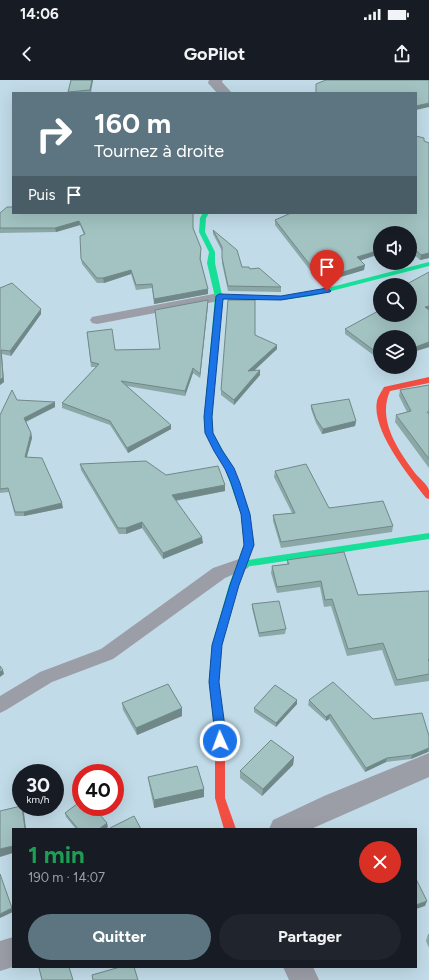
<!DOCTYPE html>
<html lang="fr">
<meta charset="utf-8">
<style>
body{margin:0;font-family:Figtree,sans-serif;background:#20242c;color:#f1f3f6;height:100vh;display:flex;flex-direction:column;font-size:15px;white-space:nowrap}
*{box-sizing:border-box;margin:0}
p{font-size:13px;color:#9ea1a6}
.icon{flex:none;width:22px;height:22px;fill:none;stroke:currentColor;stroke-width:2;stroke-linecap:round;stroke-linejoin:round}
.map{position:relative;flex:1;overflow:hidden}
.panel{position:absolute;left:12px;top:748px;width:405px;height:140px;display:flex;flex-direction:column;background:#171b24;border-radius:0px;box-shadow:0 4px 16px #0002}
.panel>*{flex:none}
.hud{position:absolute;left:12px;top:12px;width:405px;height:122px;border-radius:0px;box-shadow:0 4px 16px #0002;background:#5c7581;color:#fff;overflow:hidden}
.fabs{position:absolute;left:373px;top:146px;display:grid;gap:8px}
.fabs a{display:grid;place-items:center;width:44px;height:44px;border-radius:50%;background:#171b24;box-shadow:0 4px 16px #0002;font-size:20px}
.speed{position:absolute;left:12px;top:684px;display:flex;gap:8px;font-size:20px;font-weight:700;text-align:center}
.speed>*{display:grid;place-content:center;width:52px;height:52px;border-radius:50%;background:#171b24;box-shadow:0 4px 16px #0002;line-height:1}
.speed small{font-size:10px;font-weight:400}
.speed .limit{border:6px solid #d22;background:#fff;color:#111}
.pin{position:absolute;display:grid;place-items:center;width:34px;height:34px;color:#fff;margin:-41px -17px;border-radius:50% 50% 50% 0;rotate:-45deg;box-shadow:0 0 4px #0007}
.pin .icon{rotate:45deg}
.me{position:absolute;width:44px;margin:-22px;rotate:358deg;stroke-linejoin:round;filter:drop-shadow(0 0 3px #0008)}
.turn{display:flex;align-items:center;gap:14px;height:84px;padding:0 16px;font-size:18px}
.turn .icon{width:52px;height:52px;stroke-width:2.5}
.turn b{display:block;font-size:28px;line-height:34px}
.then{display:flex;align-items:center;height:38px;padding:0 16px;background:#0003;gap:8px;font-size:15px}
.round{display:grid;place-items:center;flex:none;width:42px;height:42px;border-radius:21px;background:#20242c}
.overview{display:flex;align-items:center;justify-content:space-between;height:68px;padding:0 16px}
h1{font-size:24px;font-weight:700;line-height:30px;color:#1e9e55}
.cta{display:flex;gap:8px;margin-top:auto;padding:8px 16px}
.cta a{flex:1;height:46px;border-radius:24px;background:#5c7581;color:#fff;font-size:16px;font-weight:700;line-height:46px;text-align:center}
.cta a+a{background:#20242c;color:#f1f3f6}
.status{display:flex;justify-content:space-between;align-items:center;height:28px;padding:0 20px;background:#171b24;direction:ltr}
.status svg{height:11px;fill:currentColor}
header{display:flex;justify-content:space-between;align-items:center;height:52px;padding:0 16px;background:#171b24;font-size:18px;font-weight:700}
.map>svg:first-child{display:block}
.lines{fill:none;stroke-linecap:round;stroke-linejoin:round}
.lane{fill:#9b9ea7;fill-rule:evenodd}
.street{fill:#9b9ea7;fill-rule:evenodd}
.fast{fill:#16e098;fill-rule:evenodd}
.jam{fill:#f24e42;fill-rule:evenodd}
.wall{fill:#8ba8a7}
.shaded-wall{fill:#718888}
.building{fill:#a2c3c2;stroke:#718888}
.route{fill:#1a73e8;stroke:#114b97}
</style>
<div class="status"><b>14:06</b><svg viewBox="0 0 49 12"><path d="M0 12V9h3v3zM5 12V6h3v6zM10 12V3h3v9zM15 12V0h3v12zM26 1h20v11H26zM47 4h2v5h-2z"/></svg></div>
<header><svg class="icon" aria-label="back" viewBox="0 0 24 24"><path d="M15 5l-7 7 7 7"/></svg>GoPilot<svg class="icon" aria-label="share" viewBox="0 0 24 24"><path d="M12 15V3M7 8l5-5 5 5M5 13v7h14v-7"/></svg></header>
<div class="map">
<svg width="429" height="900" viewBox="0 0 429 900">
<rect width="100%" height="100%" fill="#c1dbe8"/>
<g class="lines">
<path class="lane" d="M219,213L224,214L225,217L224,220L97,244L92,243L90,240L92,237L97,236Z
M242,478L248,480L250,484L248,488L225,498L113,579L52,602L6,630L0,633V616L40,592L101,569L213,488Z"/>
<path class="street" d="M209,0H223L222,2L232,13H217L208,3Z
M429,673V697L311,749H269L273,740L324,716Z
M13,857V887L0,891V861Z
M283,887H313L319,900H289Z"/>
<path class="fast" d="M203,133H209L206,138L205,152L215,172V183L222,215L281,216L312,212L429,182V186L312,216L281,220L222,219L212,337L213,353L233,388L249,434L254,465L248,480L429,453V459L245,487C233,522 217,566 219,603C220,620 223,638 225,655L224,658L220,660L216,658L215,655L209,602L212,565L229,505L244,465L241,434L225,388L205,353L204,337L215,217L207,183L209,172L199,152L200,138Z"/>
<path class="jam" d="M429,297V303L390,311C377,340 398,370 415,393C419,398 427,404 429,410C429,412 429,417 429,419L426,418C409,396 371,350 377,321C378,316 382,311 384,307Z
M220,650L224,652L225,655V718L236,749H224L215,718V655L216,652Z"/>
</g>
<path class="wall" d="M71,0H93L91,13H68Z
M424,61L429,63V178L420,180L410,171V153L360,181L364,190L320,203L275,145V140L416,133Z
M0,133L193,134V149L201,168V180L208,214L154,224L152,208L136,210L131,194L104,203H97L82,184L81,179L84,155L80,145L56,152L0,153Z
M213,150L242,187L250,189L281,207V212L228,211L222,183V171L213,154Z
M429,192V267L410,273V257H380V280L345,254V249L410,235Z
M0,208L41,234L11,276L2,274L4,302L0,305Z
M208,220L200,298L193,293L185,316L127,306L171,349L128,373L110,345L62,328V323L96,287H91L87,252L115,270L160,269L155,230Z
M255,255L277,269L254,291L260,295L234,325L221,315V310Z
M429,305V388L395,342L396,335L407,332L399,316L400,310Z
M17,320L55,327L26,342L31,353L32,358L27,377L63,428L24,436H15L9,412L0,413V335Z
M311,325L356,341L355,346L322,354L316,343L311,329Z
M80,384L166,395L225,411L176,421L203,463L163,479L142,448L126,454H119L81,390Z
M275,391L329,428L393,446L392,452L281,468L273,441V435L292,433L274,397Z
M287,480L358,515L429,511V601L395,606L382,570L347,576L331,526L324,527L320,507L277,513L271,493L272,486L287,484Z
M252,524L286,549L285,554L259,557L252,528Z
M297,620V624L276,647L254,632V628Z
M309,620L429,656V672H428L411,679L386,682L365,692L329,639L326,641L308,625Z
M122,623L182,628V636L137,655L123,630Z
M294,677L293,685L262,716L240,698V691Z
M148,697L204,709V717L154,728L149,704Z
M65,733L108,747L105,749H76L66,737Z
M428,854H429V868L426,861Z"/>
<path class="shaded-wall" d="M92,0H93L90,13V10Z
M429,23V27L416,30V26Z
M79,141L80,145L56,152L55,148Z
M380,170V174L356,182L357,177Z
M429,173V178L420,180L421,175Z
M365,185L364,190L320,203L321,199Z
M131,190V194L104,203L103,198Z
M208,209V214L154,224V219Z
M208,220V225L200,298V294Z
M429,226V230L425,227Z
M41,229V234L11,276L10,271Z
M429,262V267L410,273V269Z
M277,265V269L248,296V291Z
M1,270L4,302L0,305V300Z
M193,288V293L185,316V311Z
M260,290V295L234,325V320Z
M55,322V327L25,342L24,338Z
M356,341L355,346L322,354L323,349Z
M171,345V349L128,373L127,368Z
M31,353L32,358L25,382V377Z
M225,405V411L172,421V415Z
M62,423L63,428L24,436V432Z
M142,442V448L126,454V448Z
M202,457L203,463L163,479V473Z
M3,590L4,594L0,597V592Z
M297,620V624L276,647V643Z
M182,628V636L137,655L136,648Z
M330,634L329,639L326,641V637Z
M429,668L428,672L411,679L412,675Z
M294,677L293,685L262,716L263,709Z
M387,678L386,682L365,692L366,688Z
M204,709V717L154,728V720Z
M22,727L24,733L26,749H25Z
M107,743L108,747L105,749H99Z
M13,766V773L0,777V769Z
M427,821L425,826L416,829V825Z
M12,828L13,832L0,838V834Z"/>
<path class="building" d="M71,0H92L90,10L68,12Z
M326,0H429V23L416,26V13H316V4Z
M416,56L424,58V61L429,63V173L421,175L410,165V153H380V170L357,177L365,185L321,199L275,140L291,133H416Z
M7,127H13V133H193V148L201,168L200,179L208,209L154,219L152,204L136,205L131,190L103,198H97L81,179L80,156L85,154L79,141L55,148H0V133Z
M213,150L237,170L242,187H249L250,189L259,188L281,207L228,206L222,178V167Z
M429,192V226L425,227L429,230V262L410,269V257H380V275L345,249L380,230V235H410V205H405Z
M12,203L41,229L10,271L1,270L3,297L0,300V208Z
M208,220L200,294L193,288L185,311L121,301L171,345L127,368L110,341L62,323L99,284L91,282L87,252L112,249L115,270L160,269L155,230Z
M228,220H255V255L277,265L248,291L260,290L234,320L221,310Z
M429,305V332H427L429,334V379L396,335L411,331L400,310Z
M12,310L17,320L55,322L24,338L31,353L25,377L42,378L62,423L24,432H15L8,408L0,409V335Z
M349,319L356,341L323,349L316,339L311,325Z
M146,381L166,395L218,386L225,405L172,415L202,457L163,473L142,442L126,448H118L80,384Z
M306,384L329,428L383,421L393,446L281,462L273,435L295,433L275,391Z
M344,472L358,515L429,511V579L428,580L429,581V594L397,600L383,563L348,569L332,519L325,520L321,501L277,507L272,486L289,484L287,480Z
M279,521L286,549L259,553L252,524Z
M0,586L3,590L0,592Z
M333,602L373,639L422,633L429,656V668L412,675L387,678L366,688L330,634L326,637L309,620Z
M168,604L182,628L136,648L122,623Z
M275,605L297,620L276,643L254,628Z
M271,660L294,677L263,709L240,691Z
M197,686L204,709L154,720L148,697Z
M81,721V727H93L107,743L99,749H78L65,733Z
M21,726V727H22L25,749H13V766L0,769V731Z
M134,736L141,749H110V748Z
M0,794L12,828L0,834Z
M416,799L427,821L416,825Z
M41,887H69L73,900H42L39,888Z
M120,887H134L138,900H93L92,895Z"/>
<path class="route" d="M327,208L331,211L330,212L281,220L223,219L212,337L213,353L222,370L234,388L240,403L250,434L254,465L239,505L222,565L219,602L225,647V661L223,664L220,666L216,664L209,602L212,565L230,505L244,465L241,434L231,403L225,389L214,371L205,353L204,337L216,216L219,214L281,216Z"/>
</svg>
<div class="fabs">
<a><svg class="icon" aria-label="sound" viewBox="0 0 24 24"><path d="M4 9h4l5-4v14l-5-4H4zM17 9q2 3 0 6"/></svg></a>
<a><svg class="icon" aria-label="search" viewBox="0 0 24 24"><circle cx="10" cy="10" r="6"/><path d="M15 15l6 6"/></svg></a>
<a><svg class="icon" aria-label="layers" viewBox="0 0 24 24"><path d="M12 4l9 5-9 5-9-5zM3 14l9 5 9-5"/></svg></a>
</div>
<div class="speed"><div>30<small>km/h</small></div><div class="limit">40</div></div>
<div class="pin" style="left:327px;top:211px;background:#d93025"><svg class="icon" aria-label="arrive" viewBox="0 0 24 24"><path d="M6 21V4h12l-3 4 3 4H6"/></svg></div>
<svg class="me" style="left:220px;top:661px" viewBox="-20 -20 40 40"><circle r="17" fill="#1a73e8" stroke="#fff" stroke-width="3"/><path d="M0-11L8 9 0 5-8 9z" fill="#fff"/></svg>
<div class="hud">
<div class="turn"><svg class="icon" aria-label="right" viewBox="0 0 24 24"><path d="M7 20v-9h11M14 6l5 5-5 5"/></svg><div><b>160 m</b>Tournez à droite</div></div>
<div class="then">Puis<svg class="icon" aria-label="arrive" viewBox="0 0 24 24"><path d="M6 21V4h12l-3 4 3 4H6"/></svg></div>
</div>
<section class="panel">
<div class="overview"><div><h1>1 min</h1><p>190 m · 14:07</p></div><a class="round" style="background:#d93025;color:#fff"><svg class="icon" aria-label="close" viewBox="0 0 24 24"><path d="M6 6l12 12M18 6L6 18"/></svg></a></div>
<div class="cta"><a>Quitter</a><a>Partager</a></div>
</section>
</div>
